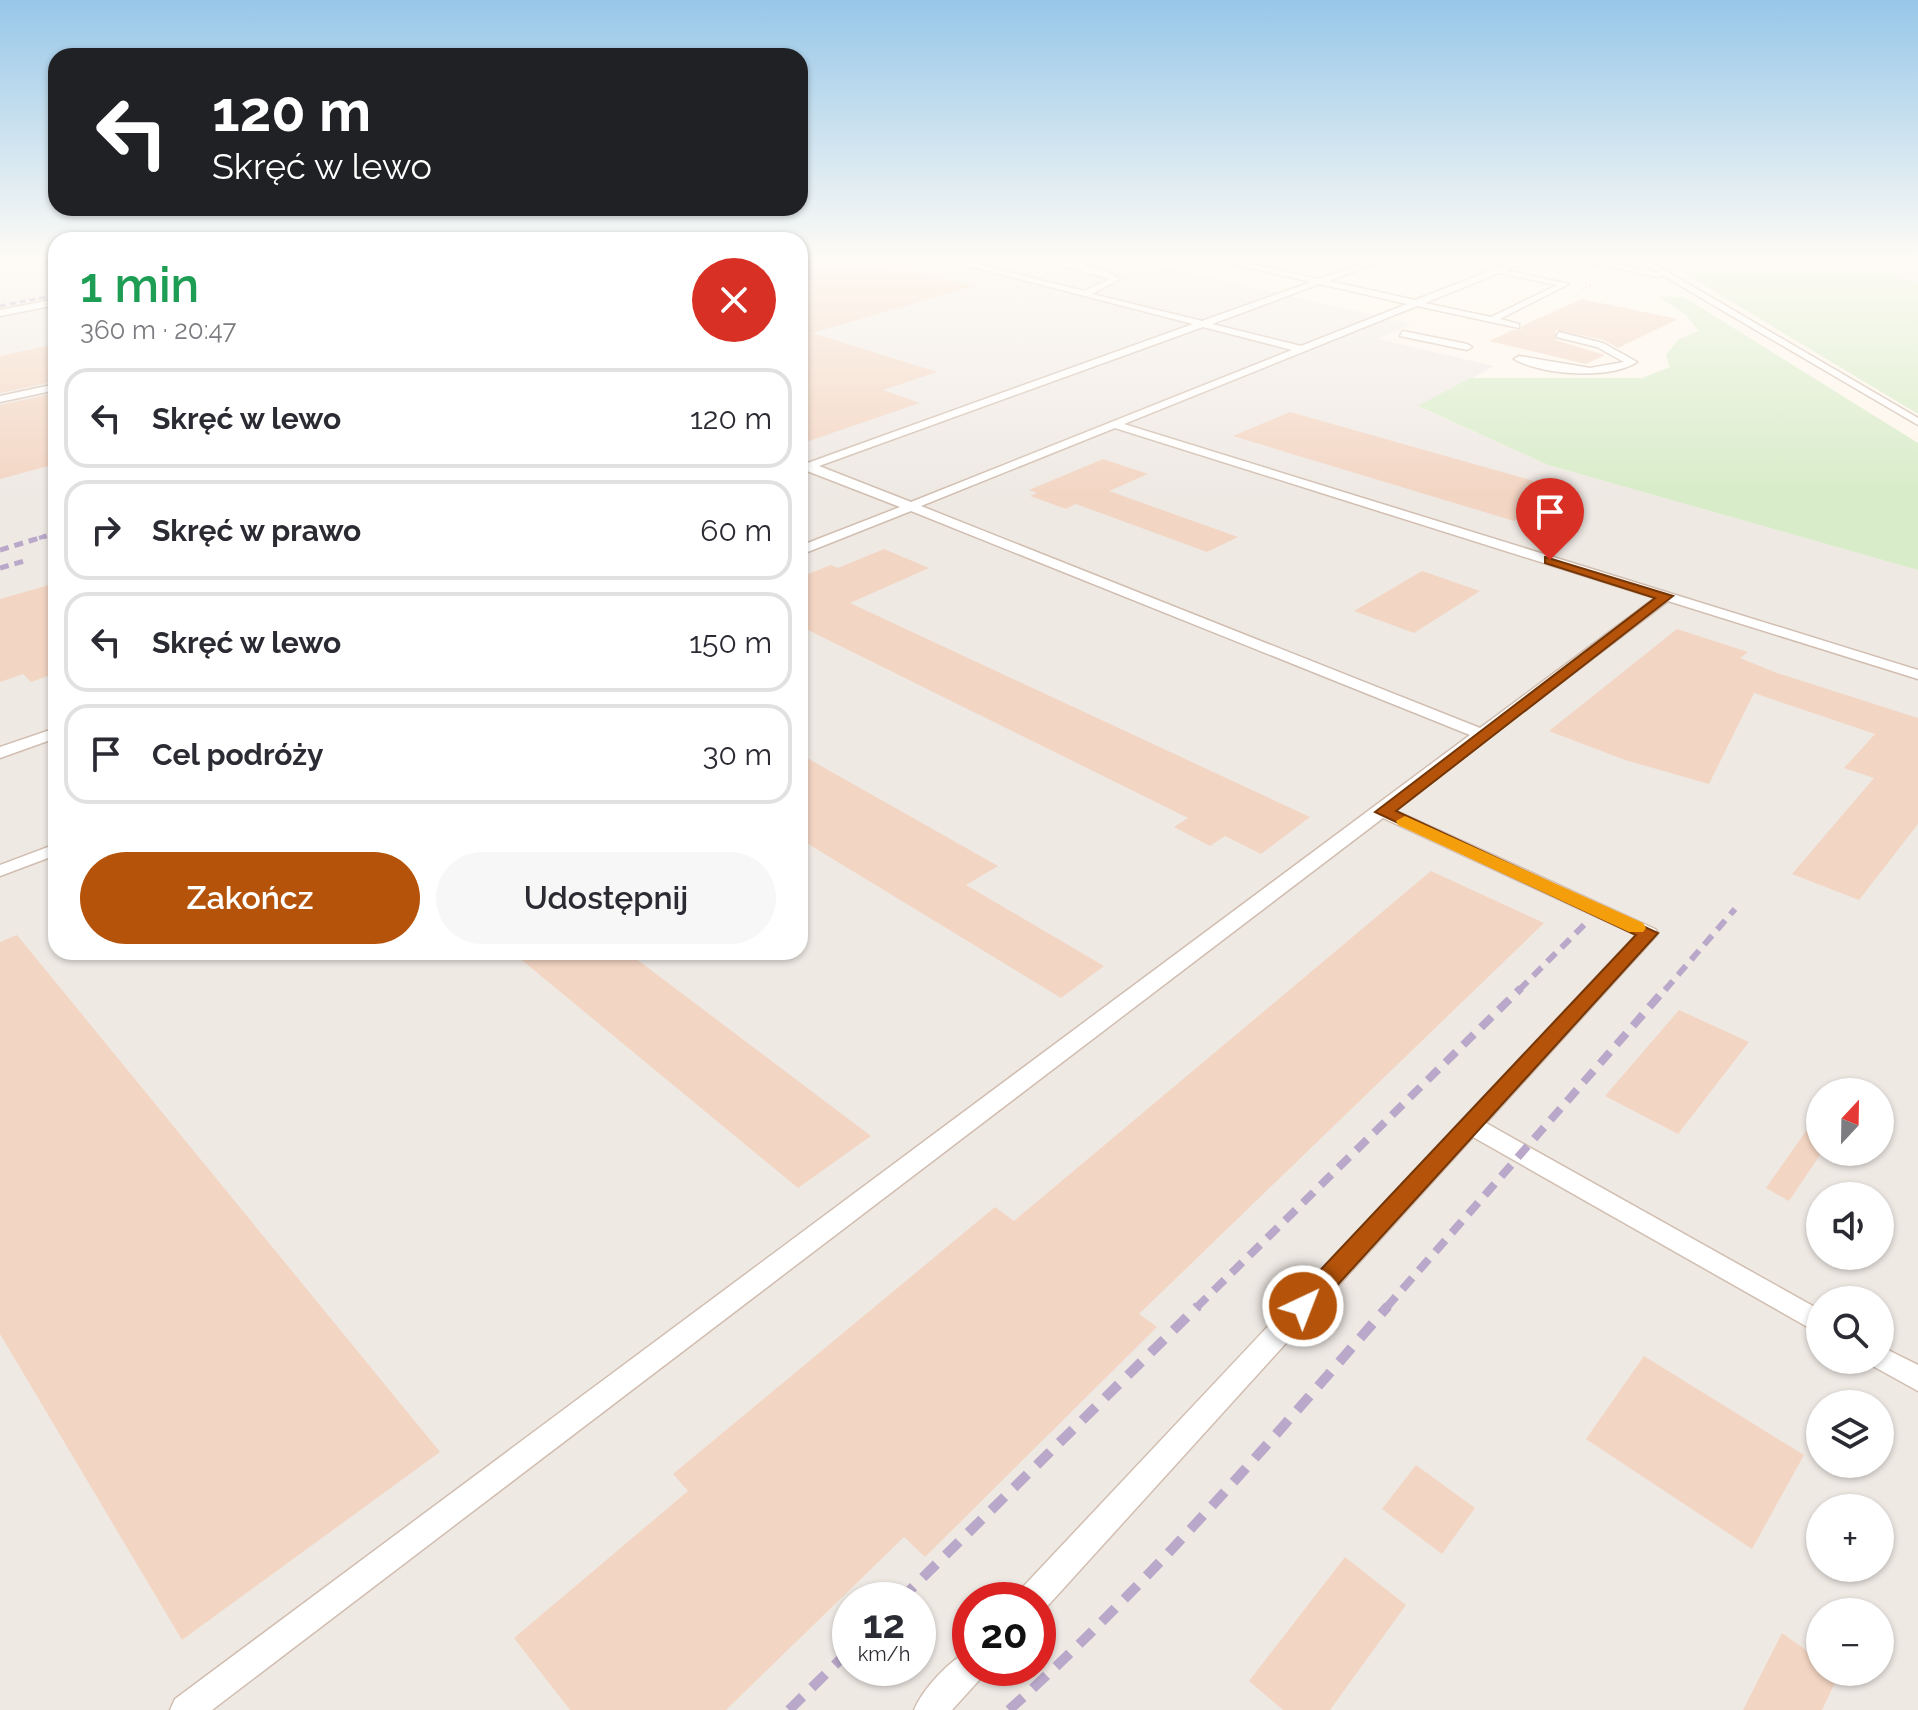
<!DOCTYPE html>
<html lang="pl">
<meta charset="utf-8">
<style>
body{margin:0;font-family:Raleway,sans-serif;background:#f7f7f7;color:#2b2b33;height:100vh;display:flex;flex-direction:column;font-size:30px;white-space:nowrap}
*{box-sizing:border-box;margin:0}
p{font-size:26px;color:#7c7c81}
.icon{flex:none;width:44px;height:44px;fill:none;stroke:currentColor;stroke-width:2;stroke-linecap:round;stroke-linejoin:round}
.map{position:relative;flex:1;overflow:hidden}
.side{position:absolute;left:48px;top:232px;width:760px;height:728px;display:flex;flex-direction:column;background:#fff;border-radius:24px;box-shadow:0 2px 6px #0004}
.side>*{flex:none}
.banner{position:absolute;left:48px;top:48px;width:760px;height:168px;border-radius:24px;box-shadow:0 2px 6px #0004;background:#202124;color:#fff;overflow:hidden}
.needle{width:52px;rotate:22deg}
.buttons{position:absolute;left:1806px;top:1078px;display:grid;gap:16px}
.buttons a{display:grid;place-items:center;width:88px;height:88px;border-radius:50%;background:#fff;box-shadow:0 2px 6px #0004;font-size:40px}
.speed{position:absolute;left:832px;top:1582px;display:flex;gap:16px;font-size:40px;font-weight:700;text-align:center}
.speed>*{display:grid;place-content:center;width:104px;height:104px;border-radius:50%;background:#fff;box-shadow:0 2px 6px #0004;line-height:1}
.speed small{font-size:20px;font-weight:400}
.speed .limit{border:12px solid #d22;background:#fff;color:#111}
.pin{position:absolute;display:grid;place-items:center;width:68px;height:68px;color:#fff;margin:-82px -34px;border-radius:50% 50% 50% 0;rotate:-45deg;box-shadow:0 0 8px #0007}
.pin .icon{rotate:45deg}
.me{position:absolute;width:88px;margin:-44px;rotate:43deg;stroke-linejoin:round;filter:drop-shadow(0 0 6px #0008)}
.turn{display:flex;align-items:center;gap:28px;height:168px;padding:0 32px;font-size:36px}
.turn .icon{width:104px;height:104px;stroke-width:2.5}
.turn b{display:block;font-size:56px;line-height:68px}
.round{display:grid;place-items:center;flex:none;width:84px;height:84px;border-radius:42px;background:#f7f7f7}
.headline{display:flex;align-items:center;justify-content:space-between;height:136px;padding:0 32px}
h1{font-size:48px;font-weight:600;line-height:60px;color:#1e9e55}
.primary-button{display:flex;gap:16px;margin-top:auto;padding:16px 32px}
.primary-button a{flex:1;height:92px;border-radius:48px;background:#b45309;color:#fff;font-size:32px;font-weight:600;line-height:92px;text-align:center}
.primary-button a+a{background:#f7f7f7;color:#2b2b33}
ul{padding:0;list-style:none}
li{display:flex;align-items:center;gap:24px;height:100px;margin:0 16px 12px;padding:0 16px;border:4px solid #e1e1e2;border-radius:24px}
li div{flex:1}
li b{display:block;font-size:30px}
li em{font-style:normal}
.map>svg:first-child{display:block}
.industrial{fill:#efe9e4;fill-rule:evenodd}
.green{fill:#d8ecc9}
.building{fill:#f3d5c3}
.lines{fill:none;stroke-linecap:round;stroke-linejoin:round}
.service-casing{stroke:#d1beb0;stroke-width:3}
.path{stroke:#d9b8a5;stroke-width:2;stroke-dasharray:1 3;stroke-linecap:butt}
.service{fill:#fff;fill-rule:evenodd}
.rail-far5{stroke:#b9a8c9;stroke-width:3;stroke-dasharray:6 4;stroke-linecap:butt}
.rail-far4{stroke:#b9a8c9;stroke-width:4;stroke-dasharray:8 5;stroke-linecap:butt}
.rail-far3{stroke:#b9a8c9;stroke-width:5;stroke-dasharray:9 6;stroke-linecap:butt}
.rail-far2{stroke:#b9a8c9;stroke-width:6;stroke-dasharray:12 8;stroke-linecap:butt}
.rail-far1{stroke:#b9a8c9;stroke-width:8;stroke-dasharray:15 10;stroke-linecap:butt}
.rail{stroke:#b9a8c9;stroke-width:10;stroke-dasharray:19 13;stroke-linecap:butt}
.route{fill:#b45309;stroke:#753606;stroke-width:2}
.slow{fill:#f59e0b}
</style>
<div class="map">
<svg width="1918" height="1710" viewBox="0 0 1918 1710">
<rect width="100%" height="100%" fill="#fdf6ec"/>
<path class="industrial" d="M0,255H56V952H800V255H1114L1411,324L1378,339L1494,366L1419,407L1548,465L1918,570V1710H0ZM1820,1092H1880V1152H1820ZM1820,1196H1880V1256H1820ZM1820,1300H1880V1360H1820ZM1820,1404H1880V1464H1820ZM1820,1508H1880V1568H1820ZM850,1600H918V1668H850ZM970,1600H1038V1668H970ZM1820,1612H1880V1672H1820Z
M1849,255H1918V286Z"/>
<path class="green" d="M1654,255H1857L1918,283V414Z
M1659,297H1684L1918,443V570L1548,465L1418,406L1470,378H1642L1670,367L1666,355L1678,340L1699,331L1686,315Z"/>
<path class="building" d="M800,255H856L974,286L812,333L937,372L883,390L920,403L800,444Z
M1581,299L1678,319L1618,348L1604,340L1556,330L1555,340L1605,355L1586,364L1489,341L1513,330H1521L1522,326Z
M56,344V381L0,393V356Z
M56,393V464L0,479V405Z
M1290,412L1566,490L1514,521L1233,436Z
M1103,459L1148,474L1109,491L1238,537L1207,552L1076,504L1066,509L1030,496L1037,493L1029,490Z
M884,549L929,568L850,603L1310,817L1261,854L1225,836L1210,846L1174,827L1188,818L800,626V577L831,565L838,568Z
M1422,571L1480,591L1414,633L1354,611Z
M56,583V673L31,682L23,674L0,682V599Z
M1677,629L1748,652L1740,658L1777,673L1918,718V824L1859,900L1792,874L1874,778L1844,768L1875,734L1754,693L1709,784L1625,760L1549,731Z
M800,754L998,866L966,885L1104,966L1061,998L800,839Z
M1431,871L1544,923L1139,1314L1157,1327L925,1557L904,1537L726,1710H570L514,1638L688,1491L673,1474L995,1207L1014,1221Z
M17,935L440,1452L182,1640L0,1334V942Z
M512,952H627L871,1136L798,1188Z
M1679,1010L1749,1042L1678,1134L1605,1096Z
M1820,1111V1155L1789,1201L1766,1188Z
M1644,1356L1804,1455L1752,1549L1586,1439Z
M1416,1465L1475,1508L1442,1554L1382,1509Z
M1345,1557L1406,1605L1330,1710H1283L1249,1681Z
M1782,1633L1820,1660V1672H1840L1822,1710H1743Z"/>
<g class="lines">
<g class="service-casing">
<path id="service" d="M926,255H939L1084,291L1110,279L1025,255C1048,254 1102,265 1120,279L1092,294L1202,321L1311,282L1195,255H1209L1319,279L1387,255H1398L1329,281L1415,300L1530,255H1540L1506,270L1569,284L1500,319L1519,324V328L1417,306L1124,424L1918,670V679L1668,601L1394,810L1655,929L1658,933L1655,937L1486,1123L1820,1310V1334L1473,1137L1043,1611L1038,1613V1600H1017L1021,1589L1636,935L1383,818L212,1710H170L175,1699L1470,735L911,511L800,555V546L900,507L802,469V465L1193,324ZM1499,273L1557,285L1491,317L1425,303ZM1320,284L1407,304L1301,346L1212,324ZM1203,327L1292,350L911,502L819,466ZM1115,428L1655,598L1480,728L921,506Z
M1553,255H1568L1658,273L1630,255H1639L1918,418V425L1662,275L1658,277Z
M56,299V305L0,316V310Z
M1403,331L1467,344L1472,347L1467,350L1400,336Z
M1559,332L1603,343L1637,362C1610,380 1541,375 1514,359L1519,356L1590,368L1624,362L1597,347L1556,337Z
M56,384V390L0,402V396Z
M56,728V738L0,758V747Z
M56,844V855L0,876V865Z
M1880,1346L1918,1365V1391L1871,1365L1868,1360H1880Z
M970,1651V1668H985L981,1678L952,1710H914C923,1689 949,1660 970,1651Z"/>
</g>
<path class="path" d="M1447,255L1474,260
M1409,266L1442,255
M1403,271L1429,276
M1582,282L1592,285L1582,289"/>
<use href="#service" class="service"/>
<path class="rail-far5" d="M0,306L56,295"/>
<path class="rail-far4" d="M39,538L56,533"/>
<path class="rail-far3" d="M0,550L46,536
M0,568L24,561"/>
<path class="rail-far2" d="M1519,990L1585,924
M1665,990L1735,909"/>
<path class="rail-far1" d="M1196,1308L1521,988
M1386,1308L1666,988"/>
<path class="rail" d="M900,1600L1198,1306
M789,1710L850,1650
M1009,1710C1147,1586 1266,1446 1388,1306"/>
</g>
<linearGradient id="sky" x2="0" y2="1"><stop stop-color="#97c7e8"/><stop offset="0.52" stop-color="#fefbf6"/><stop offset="1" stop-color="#fefbf6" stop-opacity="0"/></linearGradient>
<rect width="1918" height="494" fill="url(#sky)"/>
<path class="route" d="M1545,557L1673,596L1396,811L1658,933L1312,1313L1303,1316L1294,1313L1290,1306L1294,1298L1636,935L1375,812L1655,598L1545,563Z"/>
<path class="slow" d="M1405,816L1643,923L1646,928L1643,932H1629L1398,825L1396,821Z"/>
</svg>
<div class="buttons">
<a><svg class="needle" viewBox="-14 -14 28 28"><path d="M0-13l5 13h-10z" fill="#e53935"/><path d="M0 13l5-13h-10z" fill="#7c7c81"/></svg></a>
<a><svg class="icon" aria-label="sound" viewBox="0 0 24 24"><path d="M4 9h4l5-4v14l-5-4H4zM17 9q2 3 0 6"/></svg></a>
<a><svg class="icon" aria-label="search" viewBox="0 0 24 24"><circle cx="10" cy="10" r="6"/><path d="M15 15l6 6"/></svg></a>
<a><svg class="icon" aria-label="layers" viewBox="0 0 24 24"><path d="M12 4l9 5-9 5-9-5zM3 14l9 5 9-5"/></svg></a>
<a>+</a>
<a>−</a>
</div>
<div class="speed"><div>12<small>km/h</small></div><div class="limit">20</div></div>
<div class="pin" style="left:1550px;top:560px;background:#d93025"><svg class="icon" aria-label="arrive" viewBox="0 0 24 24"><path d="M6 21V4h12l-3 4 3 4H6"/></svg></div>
<svg class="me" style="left:1303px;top:1306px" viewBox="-20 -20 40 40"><circle r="17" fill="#b45309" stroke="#fff" stroke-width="3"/><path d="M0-11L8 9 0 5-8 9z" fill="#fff"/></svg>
<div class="banner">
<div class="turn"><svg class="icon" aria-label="left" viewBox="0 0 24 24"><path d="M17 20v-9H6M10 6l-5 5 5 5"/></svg><div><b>120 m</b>Skręć w lewo</div></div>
</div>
<section class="side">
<div class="headline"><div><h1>1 min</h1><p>360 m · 20:47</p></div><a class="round" style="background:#d93025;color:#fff"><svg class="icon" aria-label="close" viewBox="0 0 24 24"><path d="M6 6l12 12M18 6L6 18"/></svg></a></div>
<ul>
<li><svg class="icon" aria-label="left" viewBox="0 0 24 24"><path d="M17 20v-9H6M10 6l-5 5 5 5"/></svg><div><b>Skręć w lewo</b></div><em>120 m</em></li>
<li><svg class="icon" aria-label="right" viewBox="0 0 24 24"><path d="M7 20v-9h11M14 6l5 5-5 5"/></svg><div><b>Skręć w prawo</b></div><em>60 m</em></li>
<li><svg class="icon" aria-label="left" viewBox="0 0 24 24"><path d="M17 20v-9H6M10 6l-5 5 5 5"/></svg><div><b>Skręć w lewo</b></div><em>150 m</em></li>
<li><svg class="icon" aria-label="arrive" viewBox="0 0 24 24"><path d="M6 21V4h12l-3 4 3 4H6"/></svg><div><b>Cel podróży</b></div><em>30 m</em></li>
</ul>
<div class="primary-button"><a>Zakończ</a><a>Udostępnij</a></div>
</section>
</div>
